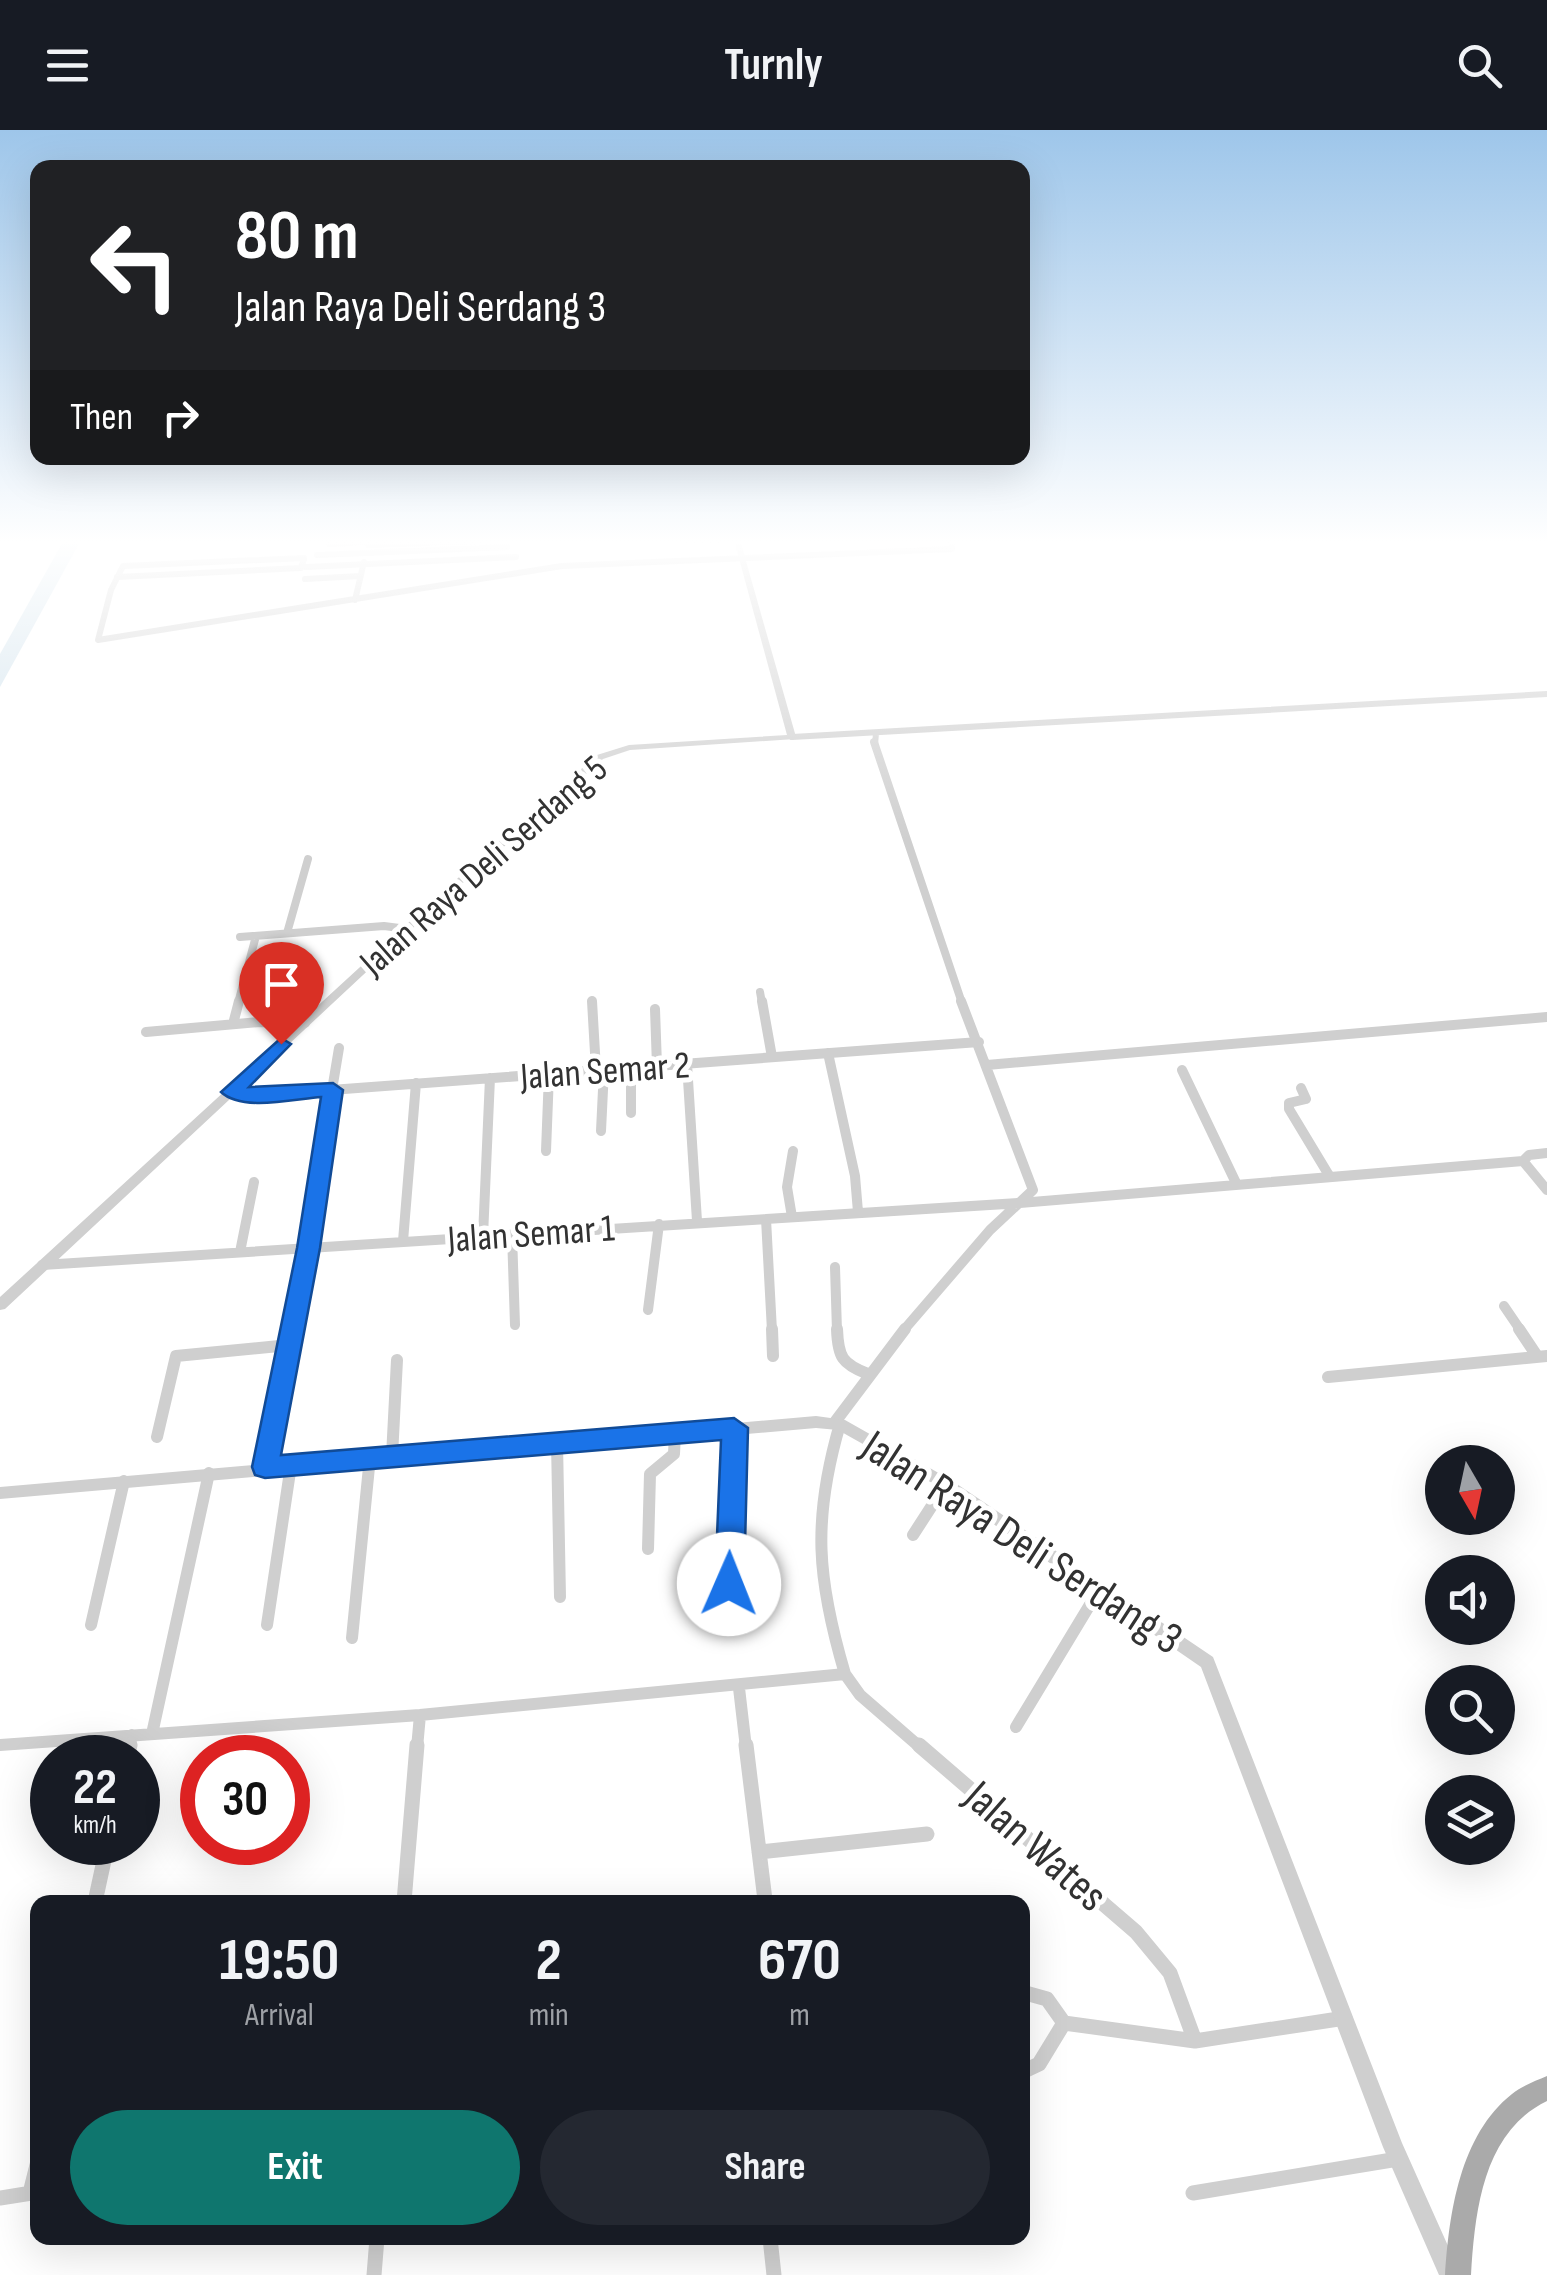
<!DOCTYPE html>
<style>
body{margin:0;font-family:"Sofia Sans Condensed",sans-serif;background:#242831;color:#f1f3f6;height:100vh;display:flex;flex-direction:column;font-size:38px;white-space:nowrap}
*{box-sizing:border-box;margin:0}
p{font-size:32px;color:#9ea1a6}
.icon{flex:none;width:55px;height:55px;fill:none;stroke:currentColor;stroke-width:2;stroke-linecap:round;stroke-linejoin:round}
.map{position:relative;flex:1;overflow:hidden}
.drawer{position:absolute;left:30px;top:1765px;width:1000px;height:350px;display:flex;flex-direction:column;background:#171b24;border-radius:20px;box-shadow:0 10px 40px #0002}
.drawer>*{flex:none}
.top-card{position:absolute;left:30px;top:30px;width:1000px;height:305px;border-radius:20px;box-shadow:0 10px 40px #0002;background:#202124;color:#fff;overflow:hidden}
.needle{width:65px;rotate:171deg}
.tools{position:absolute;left:1425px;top:1315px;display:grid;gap:20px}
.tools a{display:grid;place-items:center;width:90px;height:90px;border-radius:50%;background:#171b24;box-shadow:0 10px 40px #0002;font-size:50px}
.speed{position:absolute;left:30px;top:1605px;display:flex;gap:20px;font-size:50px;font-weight:700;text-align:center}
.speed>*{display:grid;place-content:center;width:130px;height:130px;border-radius:50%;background:#171b24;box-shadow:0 10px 40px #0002;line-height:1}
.speed small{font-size:25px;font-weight:400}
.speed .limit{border:15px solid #d22;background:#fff;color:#111}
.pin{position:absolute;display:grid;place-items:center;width:85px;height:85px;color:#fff;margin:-102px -42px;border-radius:50% 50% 50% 0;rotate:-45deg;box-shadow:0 0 10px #0007}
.pin .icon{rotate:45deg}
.me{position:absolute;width:110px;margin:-55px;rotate:1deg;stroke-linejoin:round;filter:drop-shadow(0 0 8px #0008)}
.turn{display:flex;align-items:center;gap:35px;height:210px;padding:0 40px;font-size:45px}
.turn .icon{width:130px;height:130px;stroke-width:2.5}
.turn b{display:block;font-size:70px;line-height:85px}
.then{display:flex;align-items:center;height:95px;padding:0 40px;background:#0003;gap:20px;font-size:38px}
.eta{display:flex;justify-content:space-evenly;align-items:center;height:170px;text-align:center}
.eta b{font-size:60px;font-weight:700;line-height:70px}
.action{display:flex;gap:20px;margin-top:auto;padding:20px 40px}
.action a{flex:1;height:115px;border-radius:60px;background:#0f766e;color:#fff;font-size:40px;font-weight:700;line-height:115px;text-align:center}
.action a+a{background:#242831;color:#f1f3f6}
header{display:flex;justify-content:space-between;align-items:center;height:130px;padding:0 40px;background:#171b24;font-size:45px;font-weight:700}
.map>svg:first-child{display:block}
.water{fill:#cfe1ec}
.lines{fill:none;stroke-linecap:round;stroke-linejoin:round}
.minor-far4{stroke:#cfcfcf;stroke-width:6}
.minor-far3{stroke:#cfcfcf;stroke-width:8}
.minor-far2{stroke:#cfcfcf;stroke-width:10}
.minor-far1{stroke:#cfcfcf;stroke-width:12}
.minor{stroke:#cfcfcf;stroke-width:15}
.tertiary{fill:#cfcfcf;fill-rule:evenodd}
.primary{fill:#aaa;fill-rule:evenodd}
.route{fill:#1a73e8;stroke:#114b97;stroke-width:2.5}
.labels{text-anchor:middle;stroke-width:10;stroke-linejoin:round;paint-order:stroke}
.street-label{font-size:38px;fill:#323232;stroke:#fff}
.near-street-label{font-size:45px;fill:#323232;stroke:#fff}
</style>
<header><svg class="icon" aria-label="menu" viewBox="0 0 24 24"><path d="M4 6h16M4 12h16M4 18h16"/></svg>Turnly<svg class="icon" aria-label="search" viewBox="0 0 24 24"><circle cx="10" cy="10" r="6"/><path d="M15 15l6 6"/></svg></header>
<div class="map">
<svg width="1547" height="2145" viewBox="0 0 1547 2145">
<rect width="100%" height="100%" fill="#fff"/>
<path class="water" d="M64,410H81L0,557V524Z"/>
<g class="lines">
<path class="minor-far4" d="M688,411L717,410
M329,414L369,412
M368,415L480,411
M317,425L507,417
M304,428L123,436L111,460L98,510L562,436L952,419L951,410
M306,437L516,427
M117,447L301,438L304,429
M305,449L360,446
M355,470L364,432
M792,607L1547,564
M875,615L876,603"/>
<path class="minor-far3" d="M874,612L962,873
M287,803L308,729
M240,807L384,796L407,799
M760,862L762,873
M238,873L256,806"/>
<path class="minor-far2" d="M592,871L596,940
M762,871L772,927
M655,879L657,936
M233,894L239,871
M146,902L260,892L305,893
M828,923L855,1046L858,1082
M687,934L697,1091
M987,935L1547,887
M631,938V983
M1182,940L1237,1055
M1301,958L1306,969L1289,973V979L1330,1047
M231,962L263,965L979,912
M601,1001L604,939
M546,1021L549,944
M1523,1031L1529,1025L1547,1023
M792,1087L787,1057L793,1021
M766,1089L772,1201
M512,1104L515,1195
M483,1106L490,948
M403,1111L416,953
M240,1122L254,1052
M42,1135L1020,1073L1523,1031L1547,1060
M835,1137L837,1201
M1504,1176L1521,1201
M648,1180L659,1094
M292,1201L339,918
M903,1201L990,1100L1033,1060L961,871"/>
<path class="minor-far1" d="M772,1199L773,1226
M837,1199C838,1227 842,1234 868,1244
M1519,1199L1537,1226
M1328,1247L1547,1226
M835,1292L905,1199
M157,1307L176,1226L289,1215
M557,1313L560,1467
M392,1326L397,1230
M265,1337L293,1199
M913,1405L946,1354
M648,1419L650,1344L674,1324L675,1303
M729,1454L735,1298
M91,1495L124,1351
M267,1495L291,1335
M352,1508L370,1327
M845,1544L860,1565L921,1618
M739,1558L746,1618
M1016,1597L1100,1458
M152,1604L209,1343
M0,1615L420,1585L845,1544C817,1449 812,1390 840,1294
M129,1618L132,1605
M417,1618L420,1585"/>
<path class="minor" d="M746,1615L765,1770
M919,1615L1136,1802L1170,1843L1195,1911
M127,1628L130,1615
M759,1722L927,1704
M95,1772L108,1712
M404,1772L417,1615
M1022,1862L1047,1869L1064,1893
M1064,1893L1195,1911L1345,1888
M1022,1942L1039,1934L1064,1893
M30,2063L38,2031
M1193,2063L1398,2029
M0,2068L38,2062
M770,2108L774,2145
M374,2145L377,2108"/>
<path class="tertiary" d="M734,410H740L796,607L795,609L630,620L603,629L437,776L5,1179L0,1180V1167L431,772L597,625L629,615L787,605Z
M816,1286L845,1290L951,1350L1213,1527L1402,2013L1461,2145H1439L1383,2017L1201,1537L941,1358L838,1300L816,1298L0,1369V1357Z"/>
<path class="primary" d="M1547,1946V1971C1483,2002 1475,2081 1471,2145H1445C1449,2083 1460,2005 1512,1964C1522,1956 1535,1951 1547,1946Z"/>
</g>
<linearGradient id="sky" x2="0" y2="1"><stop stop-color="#9ec6ea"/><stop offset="0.58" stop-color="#fff"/><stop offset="1" stop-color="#fff" stop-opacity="0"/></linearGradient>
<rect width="1547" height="710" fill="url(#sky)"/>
<path class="route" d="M281,908L291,914L249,957L333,953L343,960L320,1118L281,1325L734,1288L748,1298L744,1454L739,1463L729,1467L719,1463L715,1454L721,1310L265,1348L255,1345L252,1337L297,1118L321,967C294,969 242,982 221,962Z"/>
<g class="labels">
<g class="street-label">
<text transform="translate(483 735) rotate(-41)" y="13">Jalan Raya Deli Serdang 5</text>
<text transform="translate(605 940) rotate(-4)" y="13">Jalan Semar 2</text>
<text transform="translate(531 1103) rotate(-4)" y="13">Jalan Semar 1</text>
</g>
<g class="near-street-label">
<text transform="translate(1023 1411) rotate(33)" y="16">Jalan Raya Deli Serdang 3</text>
<text transform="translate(1037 1715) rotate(41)" y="16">Jalan Wates</text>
</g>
</g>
</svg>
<div class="tools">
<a><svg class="needle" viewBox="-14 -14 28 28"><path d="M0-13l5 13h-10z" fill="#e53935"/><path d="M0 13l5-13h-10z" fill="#9ea1a6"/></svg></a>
<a><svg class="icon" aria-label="sound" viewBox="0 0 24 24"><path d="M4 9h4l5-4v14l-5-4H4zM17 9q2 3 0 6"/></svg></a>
<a><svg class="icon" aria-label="search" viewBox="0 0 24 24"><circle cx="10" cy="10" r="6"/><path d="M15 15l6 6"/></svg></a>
<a><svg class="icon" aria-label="layers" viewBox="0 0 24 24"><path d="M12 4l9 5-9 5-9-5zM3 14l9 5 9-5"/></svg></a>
</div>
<div class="speed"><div>22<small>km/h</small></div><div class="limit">30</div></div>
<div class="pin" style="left:281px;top:914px;background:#d93025"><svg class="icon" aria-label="arrive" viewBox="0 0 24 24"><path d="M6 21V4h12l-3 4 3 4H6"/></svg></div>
<svg class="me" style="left:729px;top:1454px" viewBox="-20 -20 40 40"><circle r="19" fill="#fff"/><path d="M0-13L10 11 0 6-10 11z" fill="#1a73e8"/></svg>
<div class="top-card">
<div class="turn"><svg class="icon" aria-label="left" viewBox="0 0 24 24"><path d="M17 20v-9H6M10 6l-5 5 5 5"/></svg><div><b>80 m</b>Jalan Raya Deli Serdang 3</div></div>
<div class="then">Then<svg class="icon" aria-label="right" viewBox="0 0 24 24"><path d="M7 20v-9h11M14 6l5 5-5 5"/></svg></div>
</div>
<section class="drawer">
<div class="eta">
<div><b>19:50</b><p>Arrival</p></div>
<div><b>2</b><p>min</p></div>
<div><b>670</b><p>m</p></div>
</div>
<div class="action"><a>Exit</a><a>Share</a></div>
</section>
</div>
